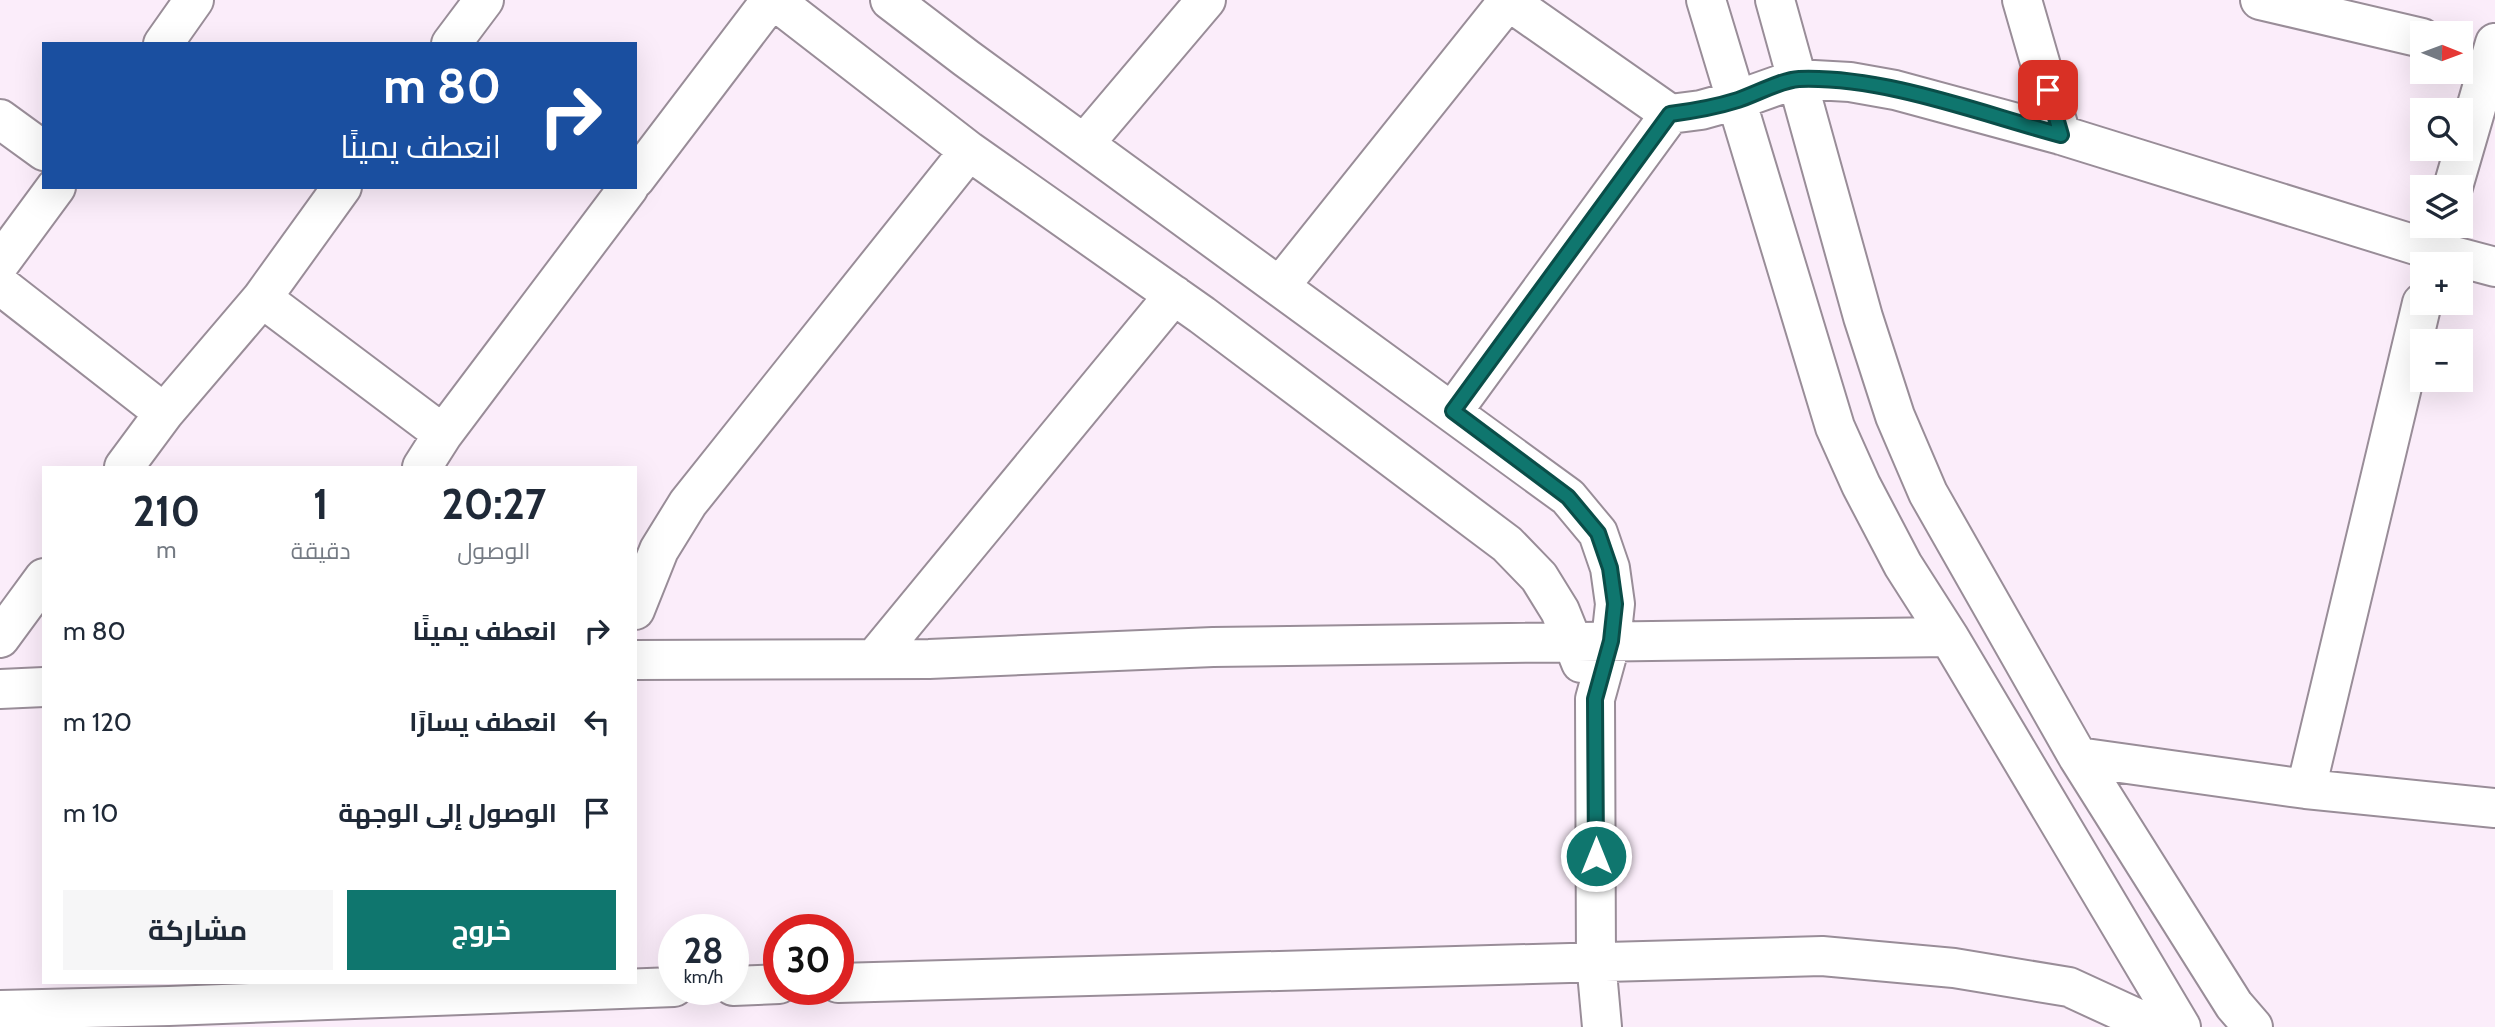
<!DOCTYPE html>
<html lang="ar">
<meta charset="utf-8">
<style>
body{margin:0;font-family:Cabin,Cairo,sans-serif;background:#f6f6f7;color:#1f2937;direction:rtl;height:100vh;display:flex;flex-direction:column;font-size:26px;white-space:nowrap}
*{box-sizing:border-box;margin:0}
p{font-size:23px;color:#747a83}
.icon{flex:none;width:38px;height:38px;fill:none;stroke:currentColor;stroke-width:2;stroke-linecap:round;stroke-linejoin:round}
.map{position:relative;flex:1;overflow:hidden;direction:ltr}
.side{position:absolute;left:42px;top:466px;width:595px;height:518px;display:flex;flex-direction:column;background:#fff;border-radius:0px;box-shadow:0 7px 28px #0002;direction:rtl}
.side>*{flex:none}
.banner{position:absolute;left:42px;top:42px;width:595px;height:147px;border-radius:0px;box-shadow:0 7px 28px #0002;direction:rtl;background:#1a4fa0;color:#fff;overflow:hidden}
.needle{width:46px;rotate:91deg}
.controls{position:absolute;left:2410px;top:21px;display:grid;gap:14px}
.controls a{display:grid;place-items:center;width:63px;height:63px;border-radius:0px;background:#fff;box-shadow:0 7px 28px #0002;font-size:35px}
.speed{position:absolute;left:658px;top:914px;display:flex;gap:14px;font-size:35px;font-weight:700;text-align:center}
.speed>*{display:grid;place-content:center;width:91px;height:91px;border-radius:50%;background:#fff;box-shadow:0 7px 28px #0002;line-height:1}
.speed small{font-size:18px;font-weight:400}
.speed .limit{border:10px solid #d22;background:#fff;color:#111}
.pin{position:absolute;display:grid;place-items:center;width:60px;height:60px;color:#fff;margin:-30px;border-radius:14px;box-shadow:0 4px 10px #0006}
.me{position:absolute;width:77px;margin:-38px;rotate:0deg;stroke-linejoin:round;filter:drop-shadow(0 0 5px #0008)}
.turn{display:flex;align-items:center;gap:24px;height:147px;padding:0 21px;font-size:32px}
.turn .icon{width:91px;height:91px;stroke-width:2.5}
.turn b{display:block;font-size:49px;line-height:60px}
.eta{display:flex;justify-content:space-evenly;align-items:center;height:119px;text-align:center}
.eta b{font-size:42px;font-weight:700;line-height:49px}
.action{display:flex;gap:14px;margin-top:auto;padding:14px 21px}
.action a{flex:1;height:80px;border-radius:0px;background:#0f766e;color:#fff;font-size:28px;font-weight:700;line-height:80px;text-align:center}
.action a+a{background:#f6f6f7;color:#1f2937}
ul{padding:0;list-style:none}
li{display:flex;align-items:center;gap:21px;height:91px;padding:0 21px}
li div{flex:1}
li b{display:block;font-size:26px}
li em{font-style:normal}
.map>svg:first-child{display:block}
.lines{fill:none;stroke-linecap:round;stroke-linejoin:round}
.minor-casing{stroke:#998d98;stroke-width:42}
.minor{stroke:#fff;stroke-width:38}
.route-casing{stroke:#0a4d48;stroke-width:18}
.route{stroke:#0f766e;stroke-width:12}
</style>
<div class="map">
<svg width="2495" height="1027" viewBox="0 0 2495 1027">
<rect width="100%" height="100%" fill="#fbedfa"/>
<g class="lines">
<g class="minor-casing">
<path id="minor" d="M774,0L969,151L1202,315L1507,544L1539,577L1560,611L1581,663
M890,0L966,58L1568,497L1598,533L1610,568L1615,604L1611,641L1595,699L1596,961L1602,1027
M1507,0L1670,114L1701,110L1737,100L1796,79L1850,82L1895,90L2061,135L2435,251L2495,267
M1706,0L1835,427L1861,485L1903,565L1949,637L2181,1027
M1775,0L1863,317L1895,416L1928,493L2078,757L2234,1005L2253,1027
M2022,0L2061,135
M2260,0L2422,38
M163,44L194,0
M451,44L484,0
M0,119L44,151
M1084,144L1206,0
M635,179L771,0
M2453,187L2495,43
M0,263L56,187
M0,285L164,413
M1280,286L1508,1
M262,298L443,434L422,467
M2422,303L2306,789L2495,808
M1453,411L1670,114
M443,434L629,187
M124,467L164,413L262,298L342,187
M635,610L659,550L688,503L969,151
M0,638L44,578
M874,659L1174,295
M635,660L929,659L1213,647L1949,637
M0,689L44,687
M2078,757L2306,789
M838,983L1822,956L1954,968L2069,987L2156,1027
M733,986L779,984
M0,1010L169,1006L674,987"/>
</g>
<use href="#minor" class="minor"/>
</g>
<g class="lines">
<g class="route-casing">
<path id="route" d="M1596,856L1595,699L1611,641L1615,604L1610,568L1598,533L1568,497L1453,411L1670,114C1693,111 1716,107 1738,100C1756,94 1781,80 1799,79C1884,76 1979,113 2061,135L2048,90"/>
</g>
<use href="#route" class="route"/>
</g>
</svg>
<div class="controls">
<a><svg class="needle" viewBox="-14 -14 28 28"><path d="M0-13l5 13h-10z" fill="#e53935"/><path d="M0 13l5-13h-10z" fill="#747a83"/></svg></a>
<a><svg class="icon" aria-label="search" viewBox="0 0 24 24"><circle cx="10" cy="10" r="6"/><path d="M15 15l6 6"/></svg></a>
<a><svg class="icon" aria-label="layers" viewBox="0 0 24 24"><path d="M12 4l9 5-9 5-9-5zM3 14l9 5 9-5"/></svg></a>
<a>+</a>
<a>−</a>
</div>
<div class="speed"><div>28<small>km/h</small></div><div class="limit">30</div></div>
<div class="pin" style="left:2048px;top:90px;background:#d93025"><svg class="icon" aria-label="arrive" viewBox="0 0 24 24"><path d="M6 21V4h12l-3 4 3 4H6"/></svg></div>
<svg class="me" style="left:1596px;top:856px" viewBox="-20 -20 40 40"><circle r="17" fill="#0f766e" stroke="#fff" stroke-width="3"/><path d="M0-11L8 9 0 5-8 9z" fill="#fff"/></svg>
<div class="banner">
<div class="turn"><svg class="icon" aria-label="right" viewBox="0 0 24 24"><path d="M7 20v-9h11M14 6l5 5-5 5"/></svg><div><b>80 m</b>انعطف يمينًا</div></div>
</div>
<section class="side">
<div class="eta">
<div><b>20:27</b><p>الوصول</p></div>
<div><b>1</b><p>دقيقة</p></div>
<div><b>210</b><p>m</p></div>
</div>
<ul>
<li><svg class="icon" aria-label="right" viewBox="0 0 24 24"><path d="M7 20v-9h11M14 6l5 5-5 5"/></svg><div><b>انعطف يمينًا</b></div><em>80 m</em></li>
<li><svg class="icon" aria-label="left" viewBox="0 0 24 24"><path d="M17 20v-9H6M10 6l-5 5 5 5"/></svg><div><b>انعطف يسارًا</b></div><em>120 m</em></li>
<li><svg class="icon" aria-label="arrive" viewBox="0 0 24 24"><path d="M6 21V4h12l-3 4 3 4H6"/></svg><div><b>الوصول إلى الوجهة</b></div><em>10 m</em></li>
</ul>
<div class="action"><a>خروج</a><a>مشاركة</a></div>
</section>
</div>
